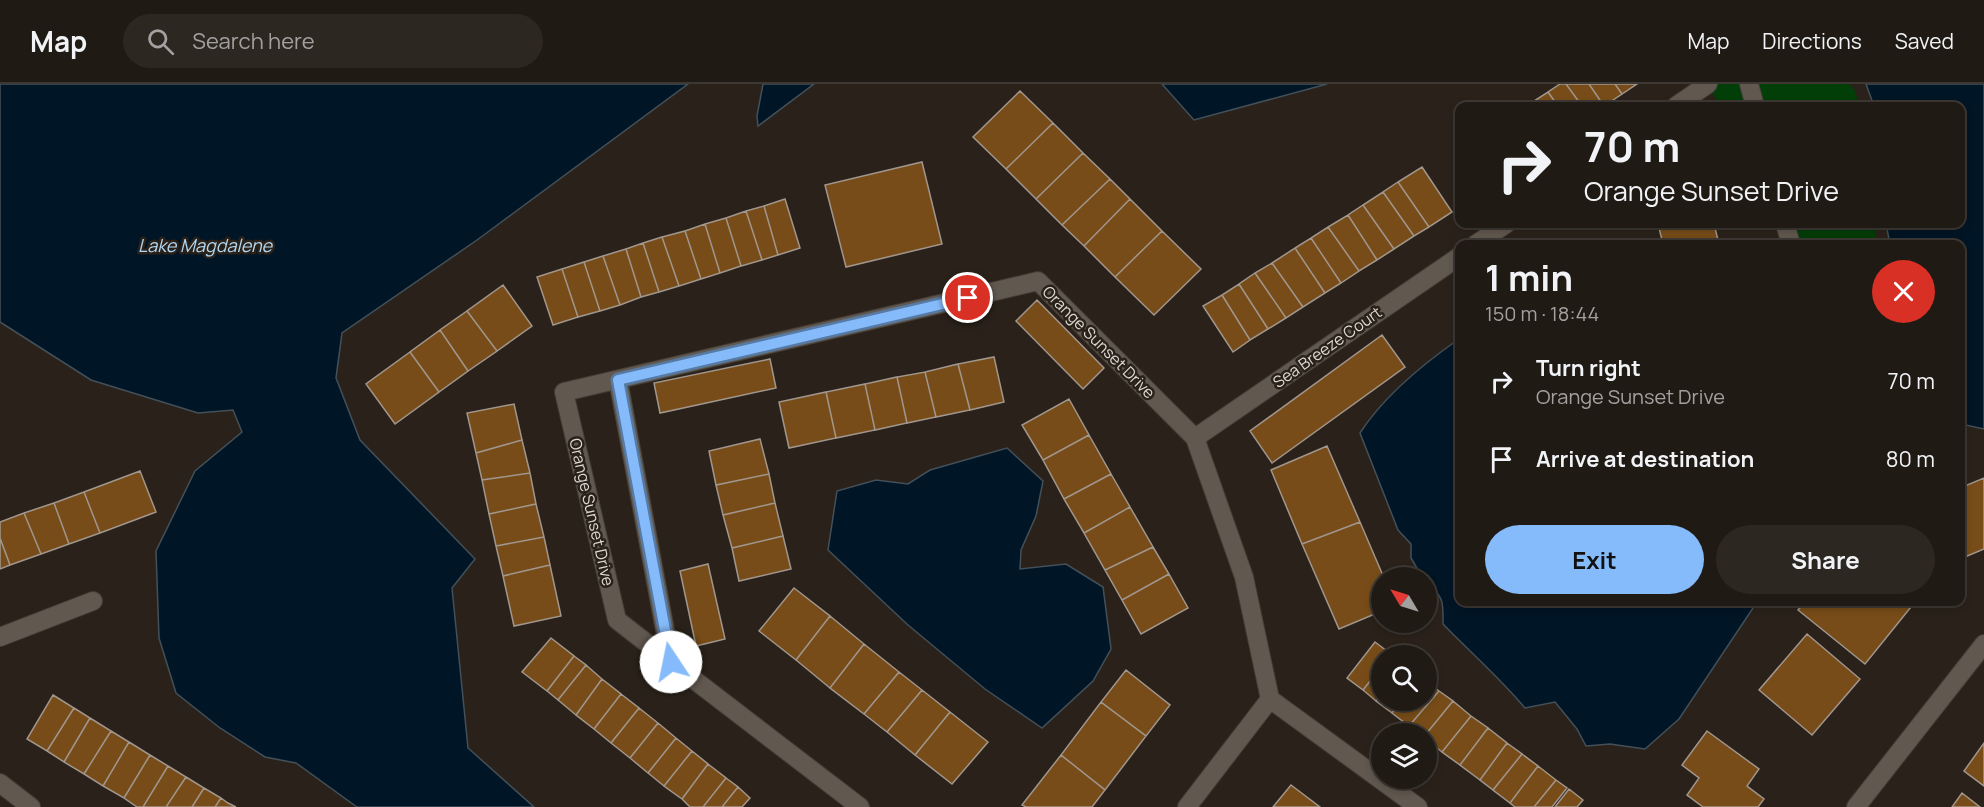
<!DOCTYPE html>
<meta charset="utf-8">
<style>
body{margin:0;font-family:Manrope,sans-serif;background:#2d2722;color:#f1f3f6;height:100vh;display:flex;flex-direction:column;font-size:22px;white-space:nowrap}
*{box-sizing:border-box;margin:0}
p{font-size:20px;color:#a2a1a0}
.icon{flex:none;width:33px;height:33px;fill:none;stroke:currentColor;stroke-width:2;stroke-linecap:round;stroke-linejoin:round}
.map{position:relative;flex:1;overflow:hidden}
.sheet{position:absolute;left:1455px;top:156px;width:510px;height:366px;display:flex;flex-direction:column;background:#201a14;border-radius:12px;box-shadow:0 3px 9px #0003,0 0 0 2px #3d3834}
.sheet>*{flex:none}
.top-card{position:absolute;left:1455px;top:18px;width:510px;height:126px;border-radius:12px;box-shadow:0 3px 9px #0003,0 0 0 2px #3d3834;background:#201a14;color:#f1f3f6;overflow:hidden}
.needle{width:39px;rotate:308deg}
.buttons{position:absolute;left:1371px;top:483px;display:grid;gap:12px}
.buttons a{display:grid;place-items:center;width:66px;height:66px;border-radius:50%;background:#201a14;box-shadow:0 3px 9px #0003,0 0 0 2px #3d3834;font-size:30px}
.pin{position:absolute;display:grid;place-items:center;width:51px;height:51px;color:#fff;margin:-26px;border:3px solid #fff;border-radius:50%;box-shadow:0 2px 6px #0007}
.me{position:absolute;width:66px;margin:-33px;rotate:349deg;stroke-linejoin:round;filter:drop-shadow(0 0 4px #0008)}
.turn{display:flex;align-items:center;gap:21px;height:126px;padding:0 30px;font-size:27px}
.turn .icon{width:78px;height:78px;stroke-width:2.5}
.turn b{display:block;font-size:42px;line-height:51px}
.round{display:grid;place-items:center;flex:none;width:63px;height:63px;border-radius:32px;background:#2d2722}
.summary{display:flex;align-items:center;justify-content:space-between;height:102px;padding:0 30px}
h1{font-size:36px;font-weight:700;line-height:45px}
.primary-button{display:flex;gap:12px;margin-top:auto;padding:12px 30px}
.primary-button a{flex:1;height:69px;border-radius:36px;background:#86bbfb;color:#111;font-size:24px;font-weight:700;line-height:69px;text-align:center}
.primary-button a+a{background:#2d2722;color:#f1f3f6}
ul{padding:0;list-style:none}
li{display:flex;align-items:center;gap:18px;height:78px;padding:0 30px}
li div{flex:1}
li b{display:block;font-size:22px}
li em{font-style:normal}
header{display:flex;align-items:center;gap:36px;box-sizing:border-box;height:84px;padding:0 30px;background:#201a14;border-bottom:2px solid #3d3834}
header strong{font-size:28px}
nav{display:flex;gap:33px;margin-inline-start:auto;font-size:21px}
.search{width:420px;height:54px;background:#2d2722;display:flex;align-items:center;gap:15px;box-sizing:border-box;padding:0 21px;border-radius:33px;color:#a2a1a0;font-size:22px}
.map>svg:first-child{display:block}
.green{fill:#023e08}
.water{fill:#001525;stroke:#435059;stroke-width:1.5}
.building{fill:#774c18;stroke:#a1968d;stroke-width:1.5}
.lines{fill:none;stroke-linecap:round;stroke-linejoin:round}
.minor-casing{stroke:#443d36;stroke-width:20}
.minor{stroke:#61584f;stroke-width:18}
.route-casing{stroke:#577aa3;stroke-width:15}
.route{stroke:#86bbfb;stroke-width:10}
.labels{text-anchor:middle;stroke-width:5;stroke-linejoin:round;paint-order:stroke}
.street-label{font-size:16px;fill:#ded8d3;stroke:#2a221a}
.water-label{font-size:18px;font-style:italic;fill:#b0d6f1;stroke:#2a221a}
</style>
<header>
<strong>Map</strong>
<div class="search"><svg class="icon" aria-label="search" viewBox="0 0 24 24"><circle cx="10" cy="10" r="6"/><path d="M15 15l6 6"/></svg>Search here</div>
<nav><a>Map</a><a>Directions</a><a>Saved</a></nav>
</header>
<div class="map">
<svg width="1984" height="723" viewBox="0 0 1984 723">
<rect width="100%" height="100%" fill="#2a221a"/>
<path class="green" d="M1707,0H1849L1854,5L1860,22H1720Z
M1785,140H1874L1877,160H1795Z"/>
<path class="water" d="M0,0H688L477,156L342,249L336,294L360,356L475,475L452,504L468,664L534,723H357L296,679L265,673L220,644L176,609L159,554L156,467L195,387L242,348L233,326L198,329L91,296L0,238Z
M763,0H814L758,42L757,32Z
M1162,0H1327L1194,36Z
M1866,0H1984V345L1961,340L1960,160H1890L1886,140H1960V22H1874Z
M1459,255L1460,518H1757L1679,635L1645,665L1610,660L1586,662L1577,645L1555,618L1525,624C1500,594 1470,568 1443,540C1443,520 1445,513 1427,500L1426,494L1422,493L1411,474V460L1398,446L1360,349C1384,312 1423,280 1459,255Z
M1007,364L1043,397L1036,432L1021,466L1020,485L1066,480L1103,503L1111,565L1093,597L1042,644L985,605L908,541L828,466L837,407L876,396L908,400L930,386Z"/>
<path class="building" d="M1560,0H1566L1582,22H1558L1548,8Z
M1566,0H1589L1604,22H1582Z
M1589,0H1615L1622,10L1604,22Z
M1615,0H1637L1622,10Z
M1020,7L1053,39L1006,85L973,53Z
M1548,8L1558,22H1533L1531,19Z
M1053,39L1083,69L1036,115L1006,85Z
M1083,69L1110,95L1062,141L1036,115Z
M922,78L942,160L846,183L825,101Z
M1422,83L1452,128L1429,143L1398,98Z
M1110,95L1130,115L1084,162L1062,141Z
M1398,98L1429,143L1414,152L1383,108Z
M1383,108L1414,152L1394,165L1363,121Z
M785,115L800,164L778,171L764,122Z
M1130,115L1162,147L1115,193L1084,162Z
M1363,121L1394,165L1377,176L1348,131Z
M764,122L778,171L762,176L746,127Z
M746,127L762,176L741,182L726,134Z
M1348,131L1377,176L1359,187L1328,143Z
M726,134L741,182L720,189L705,140Z
M705,140L720,189L701,195L685,147Z
M1658,140H1714L1719,160H1663Z
M1328,143L1359,187L1341,199L1311,154Z
M685,147L701,195L679,202L662,153Z
M1162,147L1201,185L1154,231L1115,193Z
M662,153L679,202L659,208L643,159Z
M1311,154L1341,199L1325,209L1295,164Z
M643,159L659,208L641,213L626,165Z
M1295,164L1325,209L1303,223L1272,179Z
M626,165L641,213L620,221L603,172Z
M603,172L620,221L600,227L584,178Z
M584,178L600,227L578,233L562,185Z
M1272,179L1303,223L1286,234L1255,189Z
M562,185L578,233L553,241L537,193Z
M1255,189L1286,234L1268,245L1239,200Z
M1239,200L1268,245L1250,256L1222,211Z
M503,201L532,242L497,267L467,227Z
M1222,211L1250,256L1233,268L1203,222Z
M1037,216L1104,284L1083,305L1016,237Z
M467,227L497,267L468,287L440,246Z
M440,246L468,287L439,308L410,268Z
M1382,251L1405,283L1272,379L1250,347Z
M410,268L439,308L395,340L366,300Z
M994,273L1004,318L970,326L958,280Z
M770,275L776,304L660,329L654,299Z
M958,280L970,326L936,333L925,288Z
M925,288L936,333L907,339L897,293Z
M897,293L907,339L875,346L865,300Z
M865,300L875,346L836,354L826,308Z
M826,308L836,354L789,364L779,318Z
M1069,315L1089,351L1043,376L1022,341Z
M514,320L522,356L476,369L467,329Z
M1089,351L1111,390L1064,415L1043,376Z
M760,355L769,390L716,401L709,367Z
M522,356L530,389L482,396L476,369Z
M1327,362L1360,438L1302,460L1271,386Z
M140,387L156,428L100,449L84,408Z
M530,389L536,420L489,430L482,396Z
M769,390L775,419L723,431L716,401Z
M1111,390L1130,423L1084,449L1064,415Z
M1984,394V465L1960,475V404Z
M84,408L100,449L69,460L54,419Z
M54,419L69,460L41,470L24,429Z
M775,419L783,452L732,464L723,431Z
M536,420L544,453L496,462L489,430Z
M1130,423L1153,463L1105,486L1084,449Z
M24,429L41,470L10,481L0,454V438Z
M1360,438L1384,494H1382V527L1339,545L1302,460Z
M783,452L791,485L739,497L732,464Z
M544,453L550,481L503,492L496,462Z
M0,454L10,481L0,485Z
M1153,463L1169,490L1122,516L1105,486Z
M708,480L725,555L696,562L680,487Z
M550,481L561,532L514,542L503,492Z
M1169,490L1188,524L1141,550L1122,516Z
M794,504L830,532L796,576L759,547Z
M1805,518H1915L1865,580L1798,526Z
M830,532L864,560L830,604L796,576Z
M1807,550L1860,595L1812,651L1759,606Z
M551,554L574,572L547,607L522,588Z
M1375,558L1391,570L1382,572V582L1363,606L1347,594Z
M864,560L899,588L864,630L830,604Z
M574,572L586,581L558,616L547,607Z
M586,581L602,595L576,631L558,616Z
M1382,582V609L1376,617L1363,606Z
M1126,586L1170,621L1146,652L1101,618Z
M899,588L922,606L887,648L864,630Z
M602,595L621,610L594,645L576,631Z
M1426,597L1439,607L1409,642L1392,629L1402,616H1426Z
M922,606L950,628L915,671L887,648Z
M1439,607L1453,617L1426,650H1419L1409,642Z
M1382,609V616H1402L1392,629L1376,617Z
M621,610L639,624L611,659L594,645Z
M53,611L74,624L47,667L27,655Z
M1453,617L1471,632L1442,668L1426,655V650Z
M1101,618L1146,652L1105,706L1061,671Z
M74,624L90,634L64,678L47,667Z
M639,624L658,639L630,674L611,659Z
M950,628L988,658L952,700L915,671Z
M1471,632L1488,644L1460,681L1442,668Z
M90,634L111,647L84,690L64,678Z
M658,639L676,654L648,689L630,674Z
M1488,644L1507,659L1480,696L1460,681Z
M111,647L129,658L103,702L84,690Z
M1707,647L1759,685L1747,702L1764,715L1758,723H1703L1687,711L1699,694L1682,681Z
M676,654L692,667L664,702L648,689Z
M129,658L150,671L124,714L103,702Z
M1507,659L1522,670L1493,706L1480,696Z
M1984,659V702L1964,687Z
M692,667L708,680L682,715L664,702Z
M1522,670L1538,682L1510,719L1493,706Z
M150,671L168,682L143,723H137L124,714Z
M1061,671L1105,706L1092,723H1026L1022,721Z
M708,680L726,694L703,723H690L682,715Z
M168,682L186,693L166,723H143Z
M1538,682L1556,696L1534,723H1515L1510,719Z
M186,693L204,704L192,723H166Z
M726,694L738,703L722,723H703Z
M1556,696L1567,704L1552,723H1534Z
M1291,701L1320,723H1273Z
M738,703L750,714L742,723H722Z
M204,704L221,714L215,723H192Z
M1569,705L1583,716L1577,723H1555Z
M1962,709L1980,723H1952Z
M221,714L228,719L236,723H215Z"/>
<g class="lines">
<g class="minor-casing">
<path id="minor" d="M1749,0L1755,22
M1676,22L1708,0
M1785,140L1791,160
M1476,160L1506,140
M618,296L671,578L617,536L564,308L1038,197L1195,354L1244,493L1270,615L1418,723
M1195,354L1460,172
M0,553L93,517
M671,578L860,723
M0,699L31,723
M1187,723L1270,615
M1856,723L1984,560"/>
</g>
<use href="#minor" class="minor"/>
</g>
<g class="lines">
<g class="route-casing">
<path id="route" d="M671,578L618,296L968,214"/>
</g>
<use href="#route" class="route"/>
</g>
<g class="labels">
<g class="street-label">
<text transform="translate(1099 258) rotate(45)" y="6">Orange Sunset Drive</text>
<text transform="translate(1327 263) rotate(-35)" y="6">Sea Breeze Court</text>
<text transform="translate(592 428) rotate(77)" y="6">Orange Sunset Drive</text>
</g>
<g class="water-label">
<text x="205" y="168">Lake Magdalene</text>
</g>
</g>
</svg>
<div class="buttons">
<a><svg class="needle" viewBox="-14 -14 28 28"><path d="M0-13l5 13h-10z" fill="#e53935"/><path d="M0 13l5-13h-10z" fill="#a2a1a0"/></svg></a>
<a><svg class="icon" aria-label="search" viewBox="0 0 24 24"><circle cx="10" cy="10" r="6"/><path d="M15 15l6 6"/></svg></a>
<a><svg class="icon" aria-label="layers" viewBox="0 0 24 24"><path d="M12 4l9 5-9 5-9-5zM3 14l9 5 9-5"/></svg></a>
</div>
<div class="pin" style="left:968px;top:214px;background:#d93025"><svg class="icon" aria-label="arrive" viewBox="0 0 24 24"><path d="M6 21V4h12l-3 4 3 4H6"/></svg></div>
<svg class="me" style="left:671px;top:578px" viewBox="-20 -20 40 40"><circle r="19" fill="#fff"/><path d="M0-13L10 11 0 6-10 11z" fill="#86bbfb"/></svg>
<div class="top-card">
<div class="turn"><svg class="icon" aria-label="right" viewBox="0 0 24 24"><path d="M7 20v-9h11M14 6l5 5-5 5"/></svg><div><b>70 m</b>Orange Sunset Drive</div></div>
</div>
<section class="sheet">
<div class="summary"><div><h1>1 min</h1><p>150 m · 18:44</p></div><a class="round" style="background:#d93025;color:#fff"><svg class="icon" aria-label="close" viewBox="0 0 24 24"><path d="M6 6l12 12M18 6L6 18"/></svg></a></div>
<ul>
<li><svg class="icon" aria-label="right" viewBox="0 0 24 24"><path d="M7 20v-9h11M14 6l5 5-5 5"/></svg><div><b>Turn right</b><p>Orange Sunset Drive</p></div><em>70 m</em></li>
<li><svg class="icon" aria-label="arrive" viewBox="0 0 24 24"><path d="M6 21V4h12l-3 4 3 4H6"/></svg><div><b>Arrive at destination</b></div><em>80 m</em></li>
</ul>
<div class="primary-button"><a>Exit</a><a>Share</a></div>
</section>
</div>
